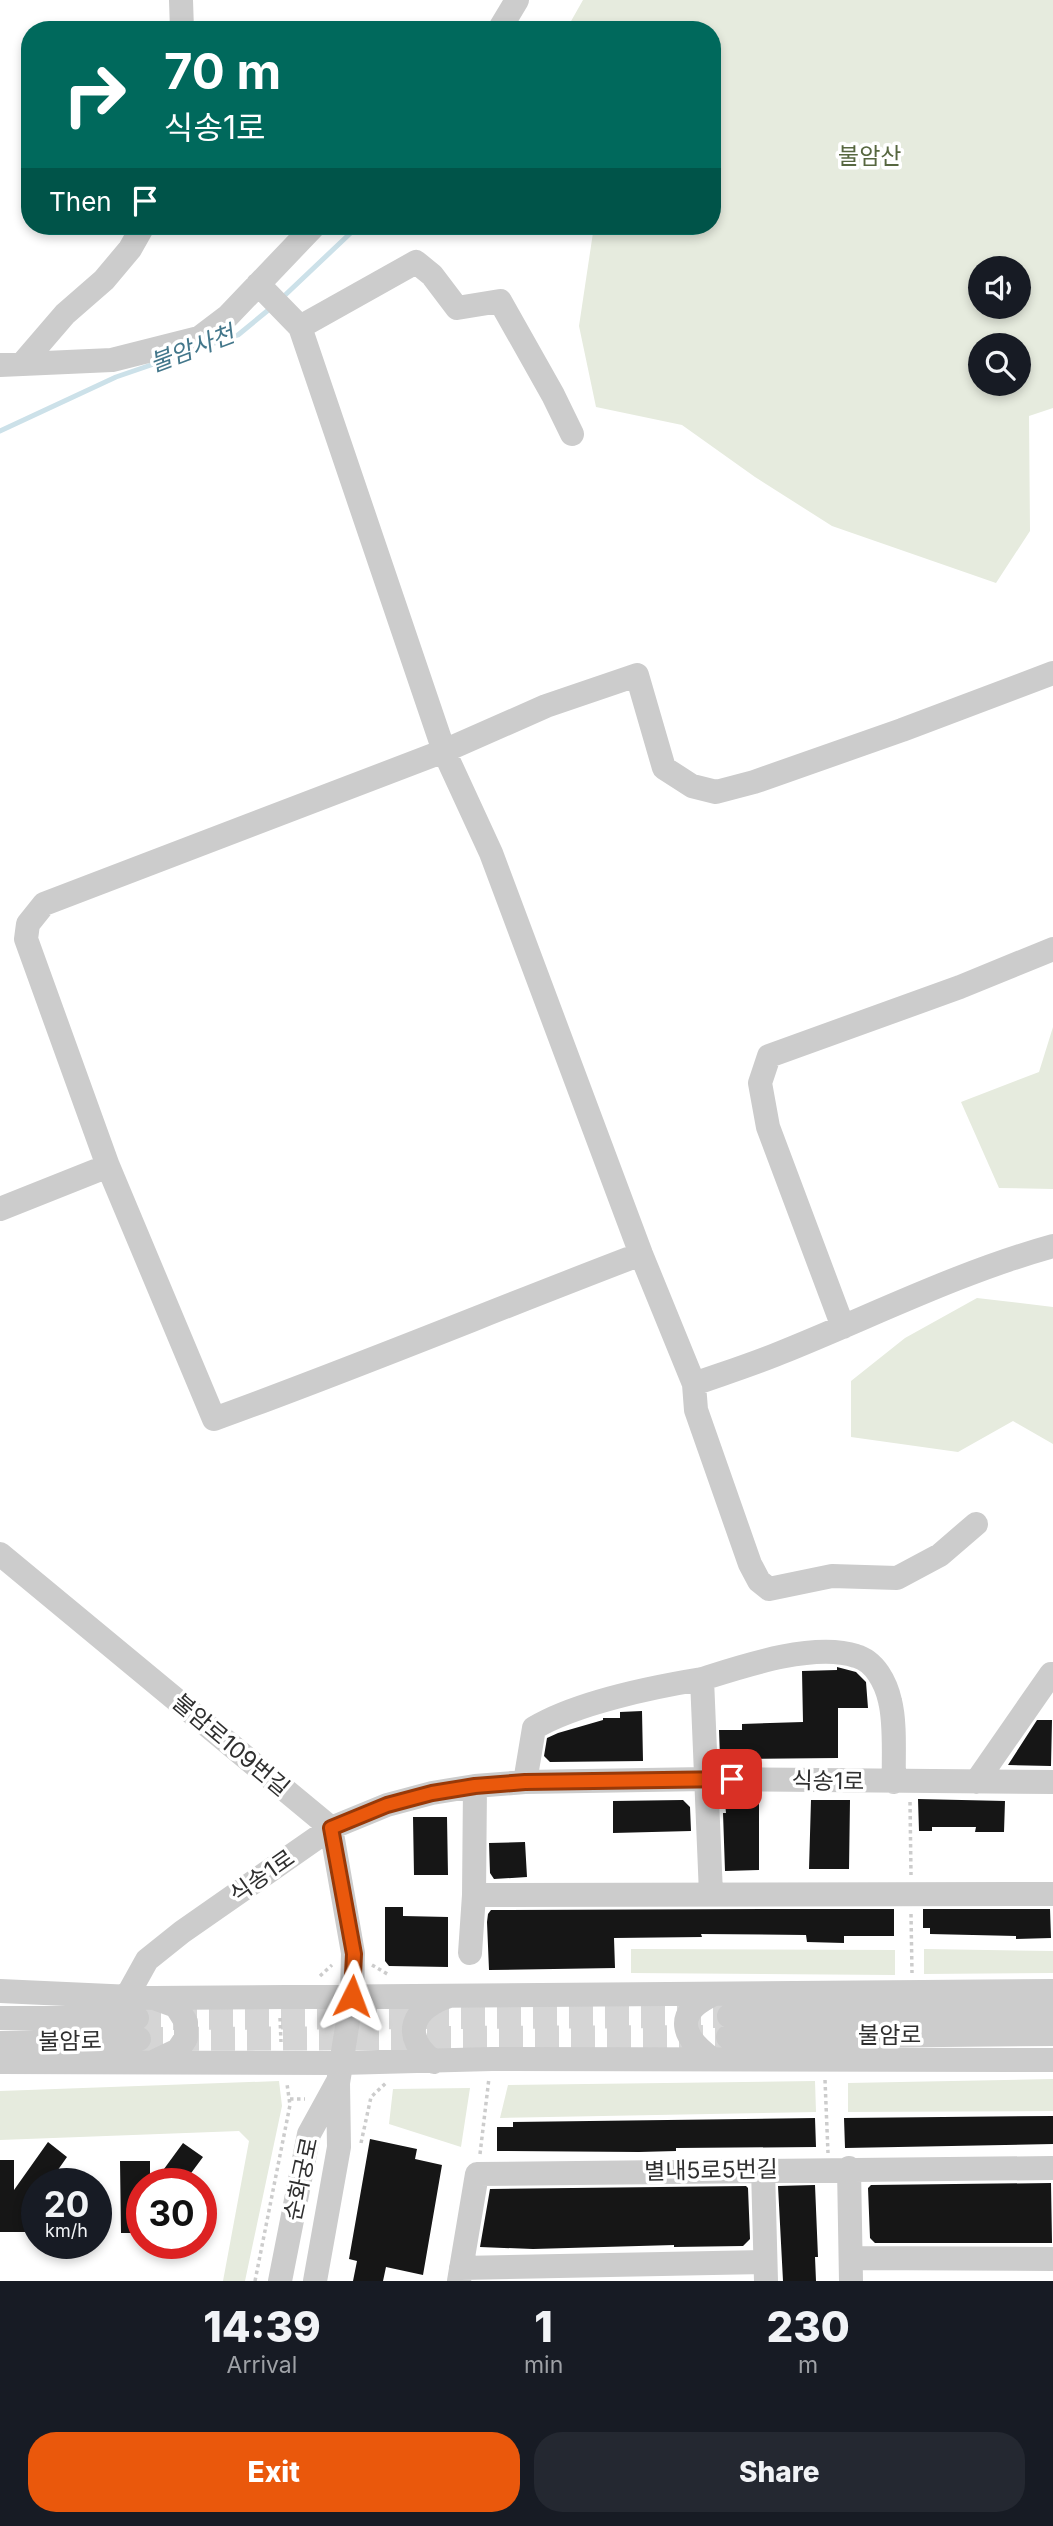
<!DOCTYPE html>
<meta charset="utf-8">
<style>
body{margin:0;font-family:Inter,"Noto Sans KR",sans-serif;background:#242831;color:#f1f3f6;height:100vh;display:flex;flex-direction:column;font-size:26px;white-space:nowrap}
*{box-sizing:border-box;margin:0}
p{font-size:23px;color:#9ea1a6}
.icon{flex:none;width:38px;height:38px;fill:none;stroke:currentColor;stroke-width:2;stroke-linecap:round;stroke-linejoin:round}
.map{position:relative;height:2281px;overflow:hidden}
.sheet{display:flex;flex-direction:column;background:#171b24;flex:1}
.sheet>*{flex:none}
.top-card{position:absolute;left:21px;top:21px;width:700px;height:214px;border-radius:28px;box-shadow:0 4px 10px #0003;background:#00695c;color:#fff;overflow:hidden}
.buttons{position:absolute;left:968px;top:256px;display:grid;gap:14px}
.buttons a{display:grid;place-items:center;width:63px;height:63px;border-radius:50%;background:#171b24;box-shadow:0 4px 10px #0003;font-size:35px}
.speed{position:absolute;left:21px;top:2168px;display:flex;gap:14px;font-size:35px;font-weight:700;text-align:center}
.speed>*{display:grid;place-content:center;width:91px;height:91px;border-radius:50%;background:#171b24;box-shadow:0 4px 10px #0003;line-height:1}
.speed small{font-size:18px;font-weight:400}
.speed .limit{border:10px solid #d22;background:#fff;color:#111}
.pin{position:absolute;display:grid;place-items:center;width:60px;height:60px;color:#fff;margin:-30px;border-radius:14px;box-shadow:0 4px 10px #0006}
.me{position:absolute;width:77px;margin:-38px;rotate:3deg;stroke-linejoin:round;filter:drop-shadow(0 0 5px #0008)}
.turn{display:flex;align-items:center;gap:24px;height:147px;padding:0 28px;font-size:32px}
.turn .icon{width:91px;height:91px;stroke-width:2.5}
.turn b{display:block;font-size:49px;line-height:60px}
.then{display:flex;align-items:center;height:66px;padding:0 28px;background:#0003;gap:14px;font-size:26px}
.eta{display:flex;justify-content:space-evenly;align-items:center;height:119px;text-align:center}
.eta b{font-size:42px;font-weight:800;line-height:49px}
.action{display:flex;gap:14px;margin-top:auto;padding:14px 28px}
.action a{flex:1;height:80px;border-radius:28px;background:#ea580c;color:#fff;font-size:28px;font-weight:800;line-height:80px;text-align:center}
.action a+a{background:#242831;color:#f1f3f6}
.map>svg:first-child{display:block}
.green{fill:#e6ebde;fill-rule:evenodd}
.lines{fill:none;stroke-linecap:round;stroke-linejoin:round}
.stream{stroke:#cce1e9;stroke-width:5}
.building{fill:#161616}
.minor-tunnel{stroke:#d5d5d5;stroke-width:24;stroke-dasharray:24 12;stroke-linecap:butt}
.path{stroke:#ccc;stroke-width:3.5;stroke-dasharray:3.5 3.5;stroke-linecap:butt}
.minor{stroke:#ccc;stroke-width:24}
.route-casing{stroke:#983908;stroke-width:18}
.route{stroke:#ea580c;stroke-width:12}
.labels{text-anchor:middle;stroke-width:7;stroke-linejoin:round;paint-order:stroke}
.park-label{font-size:23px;fill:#576740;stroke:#fff}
.street-label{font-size:23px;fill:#2f2f2f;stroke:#fff}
.water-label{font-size:24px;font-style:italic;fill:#43778b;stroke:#fff}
</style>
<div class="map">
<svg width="1053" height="2281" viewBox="0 0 1053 2281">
<rect width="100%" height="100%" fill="#fff"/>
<path class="green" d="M583,0H1053V408L1029,416L1030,531L996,583L832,526L755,477L682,425L596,407L579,326L594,226H712V30H566ZM980,268H1018V306H980ZM980,345H1018V383H980Z
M1053,1027V1189L999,1188L961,1102L1039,1072Z
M977,1298L1053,1307V1444L1013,1421L958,1452L851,1437V1381L905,1338Z
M631,1949L895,1950V1975L631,1973Z
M924,1949L1053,1951V1973L924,1974Z
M1053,2079V2111L848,2112V2083Z
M279,2081L282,2106L245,2281H223L249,2141L239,2131L0,2140V2091Z
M815,2081L816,2112L500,2118L508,2085Z
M470,2088L461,2147L389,2124L393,2089Z"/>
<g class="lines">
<path class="stream" d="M282,298L358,226
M206,346L238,335L272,307
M0,431L116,377L180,355"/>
</g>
<path class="building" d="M837,1667L856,1672L866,1682L868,1708H838V1758L722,1759L720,1757L719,1730H742V1724L803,1722L802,1671L837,1670Z
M642,1711L643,1761L550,1762L544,1756L547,1738L558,1733L603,1720V1718H620V1712Z
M1037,1720H1052L1051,1766L1008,1765Z
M918,1799L1005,1801L1004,1832H975L976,1827H932V1831H919Z
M683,1800L690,1807L691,1831L613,1833V1801Z
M811,1800H850L849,1869H809Z
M759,1802V1870L725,1871L723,1813H726L725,1803Z
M413,1817H447L448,1875H414Z
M525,1842L527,1877L494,1879L490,1873L489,1843Z
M385,1907H403V1916L448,1917V1967L389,1966L385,1961Z
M763,1909H894V1936H844V1943L807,1942L806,1935L701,1934L702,1937L614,1938L615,1968L489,1970L487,1922L488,1914L491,1910Z
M923,1909H1050L1051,1938L1016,1939V1936L930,1934V1928H923Z
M1053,2116V2144L845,2148L844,2118Z
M815,2118L816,2147L676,2148V2151L639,2152L497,2151V2127H513V2122Z
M370,2139L417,2149L415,2159L442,2165L423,2275L386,2267L383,2281H353L357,2261L349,2259Z
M48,2142L67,2157L48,2184H37V2232H0V2160H14V2190Z
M183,2143L203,2157L183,2184H153Z
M120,2161H150V2184H142V2233H121Z
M1051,2183L1052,2243H875L870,2238L868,2188L871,2185Z
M815,2185L818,2257H815L816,2281H783L778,2186Z
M746,2186L748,2188L750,2239L743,2246L674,2247V2245L533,2249L480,2247L490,2189Z"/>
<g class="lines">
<path class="minor-tunnel" d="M137,2018L729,2016
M139,2039L728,2037"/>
<path class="path" d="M910,1802L911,1875
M911,1914L912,1973
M372,1965L389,1975
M320,1976L332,1965
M280,2018L281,2042
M825,2080L828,2153
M290,2099H305
M361,2143L371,2097L387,2082
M480,2154L489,2078
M255,2281L290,2105L287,2084"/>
<path class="minor" d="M181,0L182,30
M499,30L517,0
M258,284L300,327L444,751L491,853L641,1254L694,1384L696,1410L750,1564L759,1581L769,1589L832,1576L897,1578L940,1555L976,1524
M300,327L416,262L432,275L457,308L500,301L553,395L572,434
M22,364L65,314L104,280L130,249L143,226
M0,365L112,360L199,338L228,316L314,226
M0,1209L108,1166
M641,1254C499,1308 358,1367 214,1419L108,1166L26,939L28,924L44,904L444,751L546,706L637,675L664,768L692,786L716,792L754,782L902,730L1053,673
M843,1327L768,1127L760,1083L769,1056L960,987L1053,949
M694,1384C722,1374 751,1365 780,1353C870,1317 959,1272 1053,1246
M0,1554L331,1828L353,1953L352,1996L338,2083L339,2147L315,2281
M702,1679C743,1666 814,1642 856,1656C875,1661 886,1683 890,1701C896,1725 893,1758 894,1782
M525,1782L534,1728C576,1703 653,1687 702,1679L711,1894
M976,1782L1051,1674H1053
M474,1895L1053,1894
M470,1953L474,1895L475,1786
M0,1991L154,1998L1053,1991
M712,1995C673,2014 682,2037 712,2059
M127,1996L147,1960L182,1932L331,1828L387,1805L432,1793L475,1786L525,1782L705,1779L1053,1782
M154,1998L176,2006L186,2022V2038L178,2050L155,2061
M729,2016L1053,2012
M0,2018H137
M728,2037L1053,2034
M0,2043L139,2039
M0,2062L341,2063L492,2059L1053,2060
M434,2062C400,2036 412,2008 449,1996
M849,2168L851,2281
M763,2169L766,2281
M851,2258L1053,2259
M461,2268L765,2262
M280,2281L309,2134L337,2083
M459,2281L477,2174L1053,2168"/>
</g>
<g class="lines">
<g class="route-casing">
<path id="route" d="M352,1996L354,1954L331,1828L387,1805L432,1793L475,1786L525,1782L732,1779"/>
</g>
<use href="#route" class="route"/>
</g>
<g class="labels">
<g class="park-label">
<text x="870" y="164">불암산</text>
</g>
<g class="street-label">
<text transform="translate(231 1745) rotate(40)" y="8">불암로109번길</text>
<text transform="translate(828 1781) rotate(1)" y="8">식송1로</text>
<text transform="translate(262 1876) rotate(-35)" y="8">식송1로</text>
<text x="890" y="2043">불암로</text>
<text transform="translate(70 2041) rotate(-1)" y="8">불암로</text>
<text transform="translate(711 2170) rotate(-1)" y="8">별내5로5번길</text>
<text transform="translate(301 2179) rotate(-78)" y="8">순화궁로</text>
</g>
<g class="water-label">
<text transform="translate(192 349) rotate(-21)" y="8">불암사천</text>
</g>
</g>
</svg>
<div class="buttons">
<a><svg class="icon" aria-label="sound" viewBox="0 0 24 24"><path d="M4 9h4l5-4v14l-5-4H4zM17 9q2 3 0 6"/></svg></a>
<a><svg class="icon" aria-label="search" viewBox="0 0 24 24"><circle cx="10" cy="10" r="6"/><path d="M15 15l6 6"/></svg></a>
</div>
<div class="speed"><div>20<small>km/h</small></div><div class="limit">30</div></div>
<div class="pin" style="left:732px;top:1779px;background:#d93025"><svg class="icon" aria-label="arrive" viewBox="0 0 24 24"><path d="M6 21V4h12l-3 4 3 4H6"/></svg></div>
<svg class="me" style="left:352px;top:1996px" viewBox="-20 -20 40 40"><path d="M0-17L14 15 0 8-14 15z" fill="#ea580c" stroke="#fff" stroke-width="4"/></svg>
<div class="top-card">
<div class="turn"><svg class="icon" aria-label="right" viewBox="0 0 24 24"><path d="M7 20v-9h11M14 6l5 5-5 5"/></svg><div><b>70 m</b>식송1로</div></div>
<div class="then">Then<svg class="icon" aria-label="arrive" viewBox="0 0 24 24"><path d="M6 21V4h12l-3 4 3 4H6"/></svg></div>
</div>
</div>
<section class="sheet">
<div class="eta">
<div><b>14:39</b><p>Arrival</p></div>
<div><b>1</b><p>min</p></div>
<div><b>230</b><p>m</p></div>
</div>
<div class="action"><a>Exit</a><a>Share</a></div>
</section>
